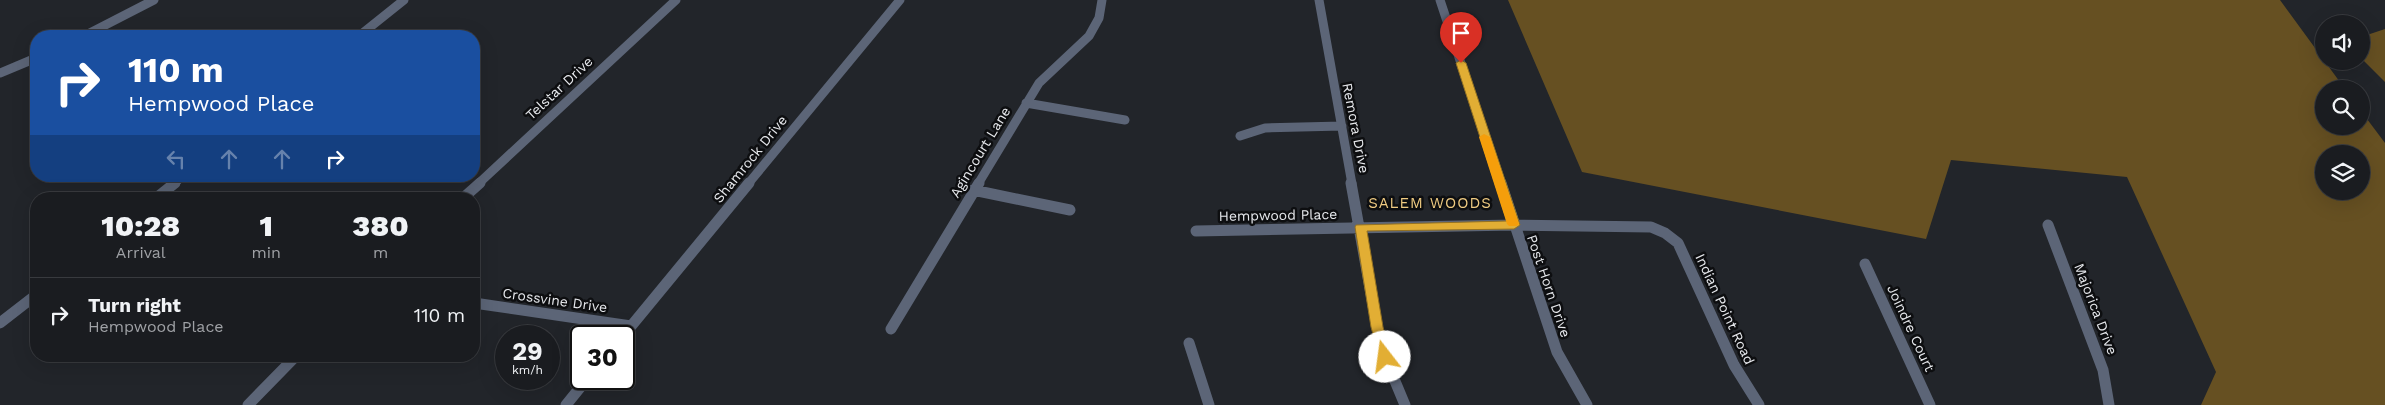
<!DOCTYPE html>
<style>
body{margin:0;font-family:"Work Sans",sans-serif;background:#27292d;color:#f1f3f6;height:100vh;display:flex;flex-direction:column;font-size:19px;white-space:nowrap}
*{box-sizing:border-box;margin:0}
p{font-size:16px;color:#9fa1a5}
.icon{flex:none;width:28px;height:28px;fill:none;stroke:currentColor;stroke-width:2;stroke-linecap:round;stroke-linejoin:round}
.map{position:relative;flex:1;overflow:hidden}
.drawer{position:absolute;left:30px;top:192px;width:450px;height:170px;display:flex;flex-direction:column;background:#1a1c20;border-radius:20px;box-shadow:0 5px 20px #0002,0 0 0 1px #383a3e}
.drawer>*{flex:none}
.hud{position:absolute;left:30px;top:30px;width:450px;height:152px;border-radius:20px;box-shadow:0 5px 20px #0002,0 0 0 1px #383a3e;background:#1a4fa0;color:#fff;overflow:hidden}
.tools{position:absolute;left:2315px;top:15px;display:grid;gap:10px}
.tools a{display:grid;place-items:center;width:55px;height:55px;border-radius:50%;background:#1a1c20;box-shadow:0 5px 20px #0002,0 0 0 1px #383a3e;font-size:25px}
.speed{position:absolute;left:495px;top:325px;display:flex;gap:10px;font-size:25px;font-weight:700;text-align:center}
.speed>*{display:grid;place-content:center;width:65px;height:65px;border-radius:50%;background:#1a1c20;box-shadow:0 5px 20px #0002,0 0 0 1px #383a3e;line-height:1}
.speed small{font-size:12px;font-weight:400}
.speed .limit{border:2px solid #111;border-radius:8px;background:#fff;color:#111}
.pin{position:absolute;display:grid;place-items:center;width:42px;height:42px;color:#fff;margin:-51px -21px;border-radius:50% 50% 50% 0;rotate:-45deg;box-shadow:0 0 5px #0007}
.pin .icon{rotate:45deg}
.me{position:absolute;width:55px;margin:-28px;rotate:345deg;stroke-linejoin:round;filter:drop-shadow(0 0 4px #0008)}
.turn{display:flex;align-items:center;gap:18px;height:105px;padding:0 15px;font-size:22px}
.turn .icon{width:65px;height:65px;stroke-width:2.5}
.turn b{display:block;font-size:35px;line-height:42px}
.lanes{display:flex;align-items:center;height:48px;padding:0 15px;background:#0003;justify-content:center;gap:25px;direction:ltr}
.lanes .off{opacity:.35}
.eta{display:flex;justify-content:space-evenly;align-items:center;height:85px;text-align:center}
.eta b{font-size:30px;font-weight:800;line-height:35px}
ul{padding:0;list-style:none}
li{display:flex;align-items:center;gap:15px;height:75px;padding:0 15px;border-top:1px solid #383a3e}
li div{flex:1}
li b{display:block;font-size:19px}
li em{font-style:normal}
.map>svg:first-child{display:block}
.forest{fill:#665022;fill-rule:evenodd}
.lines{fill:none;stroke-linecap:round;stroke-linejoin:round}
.street-far1{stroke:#5c6577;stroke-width:9}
.street{stroke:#5c6577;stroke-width:11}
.route{fill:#e2ae34;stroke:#937122}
.slow{fill:#f59e0b}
.labels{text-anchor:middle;stroke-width:5;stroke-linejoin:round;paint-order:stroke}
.street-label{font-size:14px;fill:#e8eaee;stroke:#0d0e10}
.neighbourhood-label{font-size:15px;letter-spacing:1px;fill:#efcb82;stroke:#0d0e10}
</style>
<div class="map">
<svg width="2385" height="405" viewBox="0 0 2385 405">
<rect width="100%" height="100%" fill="#22252a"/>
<path class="forest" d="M1508,0H2280L2345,89H2324V126H2361V111L2385,143V405H2201L2216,372L2127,177L1951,160L1926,239L1582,172ZM2324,154H2361V191H2324Z
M2385,29V82L2361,58V37Z"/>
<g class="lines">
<path class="street-far1" d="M1319,0L1352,184
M1440,0L1501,184
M84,36L154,0
M359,36L404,0
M0,73L36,58
M1026,103L1125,120
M1240,136L1265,128L1342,126
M173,184L183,176
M478,184L676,0
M748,184L900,0
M978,184L1039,83L1089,36L1099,18L1102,0"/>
<path class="street" d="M1351,183L1377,327L1385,357L1405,405
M1501,183L1557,352L1587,405
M973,190L1070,210
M155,199L175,183
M462,199L480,183
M2048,225L2103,370L2109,405
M1196,231L1514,225L1651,227L1665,233L1678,243L1734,365L1759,405
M1865,264L1930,405
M474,303L631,326
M0,323L36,295
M891,329L979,183
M623,336L749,183
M1189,343L1209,405
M248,405L296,356
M566,405L587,379"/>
</g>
<path class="route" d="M1461,60L1466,63L1520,225L1514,229L1367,231L1383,327L1392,357L1385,362L1379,357L1371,327L1355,227L1356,225L1507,221L1456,63Z"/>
<path class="slow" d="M1484,134L1490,137L1519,224L1517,226H1509L1507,224L1479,137Z"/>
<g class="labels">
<g class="street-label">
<text transform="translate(559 88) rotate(-43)" y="5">Telstar Drive</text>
<text transform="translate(1356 128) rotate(79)" y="5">Remora Drive</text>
<text transform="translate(980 152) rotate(-59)" y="5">Agincourt Lane</text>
<text transform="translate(750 159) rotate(-51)" y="5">Shamrock Drive</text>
<text transform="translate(1278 215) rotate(-1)" y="5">Hempwood Place</text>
<text transform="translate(1549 286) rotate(71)" y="5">Post Horn Drive</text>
<text transform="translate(555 300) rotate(8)" y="5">Crossvine Drive</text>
<text transform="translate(1725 309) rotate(65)" y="5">Indian Point Road</text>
<text transform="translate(2096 309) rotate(69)" y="5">Majorica Drive</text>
<text transform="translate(1911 328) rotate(65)" y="5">Joindre Court</text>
</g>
<g class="neighbourhood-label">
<text x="1430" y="208">SALEM WOODS</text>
</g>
</g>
</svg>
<div class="tools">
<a><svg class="icon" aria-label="sound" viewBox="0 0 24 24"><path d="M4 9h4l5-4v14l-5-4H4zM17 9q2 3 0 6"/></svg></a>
<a><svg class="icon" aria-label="search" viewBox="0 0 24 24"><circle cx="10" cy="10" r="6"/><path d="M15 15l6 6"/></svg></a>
<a><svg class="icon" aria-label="layers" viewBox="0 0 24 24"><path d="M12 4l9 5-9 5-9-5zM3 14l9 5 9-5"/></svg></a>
</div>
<div class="speed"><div>29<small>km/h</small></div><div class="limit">30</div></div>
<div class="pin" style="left:1461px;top:63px;background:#d93025"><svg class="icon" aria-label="arrive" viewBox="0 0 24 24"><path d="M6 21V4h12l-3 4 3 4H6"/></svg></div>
<svg class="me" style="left:1385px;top:357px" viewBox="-20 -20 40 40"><circle r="19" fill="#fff"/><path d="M0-13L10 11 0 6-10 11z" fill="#e2ae34"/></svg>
<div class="hud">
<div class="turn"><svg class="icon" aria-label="right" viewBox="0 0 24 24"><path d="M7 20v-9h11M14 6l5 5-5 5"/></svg><div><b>110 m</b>Hempwood Place</div></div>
<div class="lanes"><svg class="icon off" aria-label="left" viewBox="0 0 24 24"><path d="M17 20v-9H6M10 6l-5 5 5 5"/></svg><svg class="icon off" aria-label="ahead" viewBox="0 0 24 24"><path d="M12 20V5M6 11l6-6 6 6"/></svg><svg class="icon off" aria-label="ahead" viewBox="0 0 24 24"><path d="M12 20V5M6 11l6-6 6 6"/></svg><svg class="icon" aria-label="right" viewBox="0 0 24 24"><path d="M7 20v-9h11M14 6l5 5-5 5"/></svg></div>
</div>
<section class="drawer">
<div class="eta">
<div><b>10:28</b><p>Arrival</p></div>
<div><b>1</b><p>min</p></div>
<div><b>380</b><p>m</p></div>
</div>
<ul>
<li><svg class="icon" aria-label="right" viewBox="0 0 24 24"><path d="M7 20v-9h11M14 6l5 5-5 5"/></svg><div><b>Turn right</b><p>Hempwood Place</p></div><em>110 m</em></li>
</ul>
</section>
</div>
